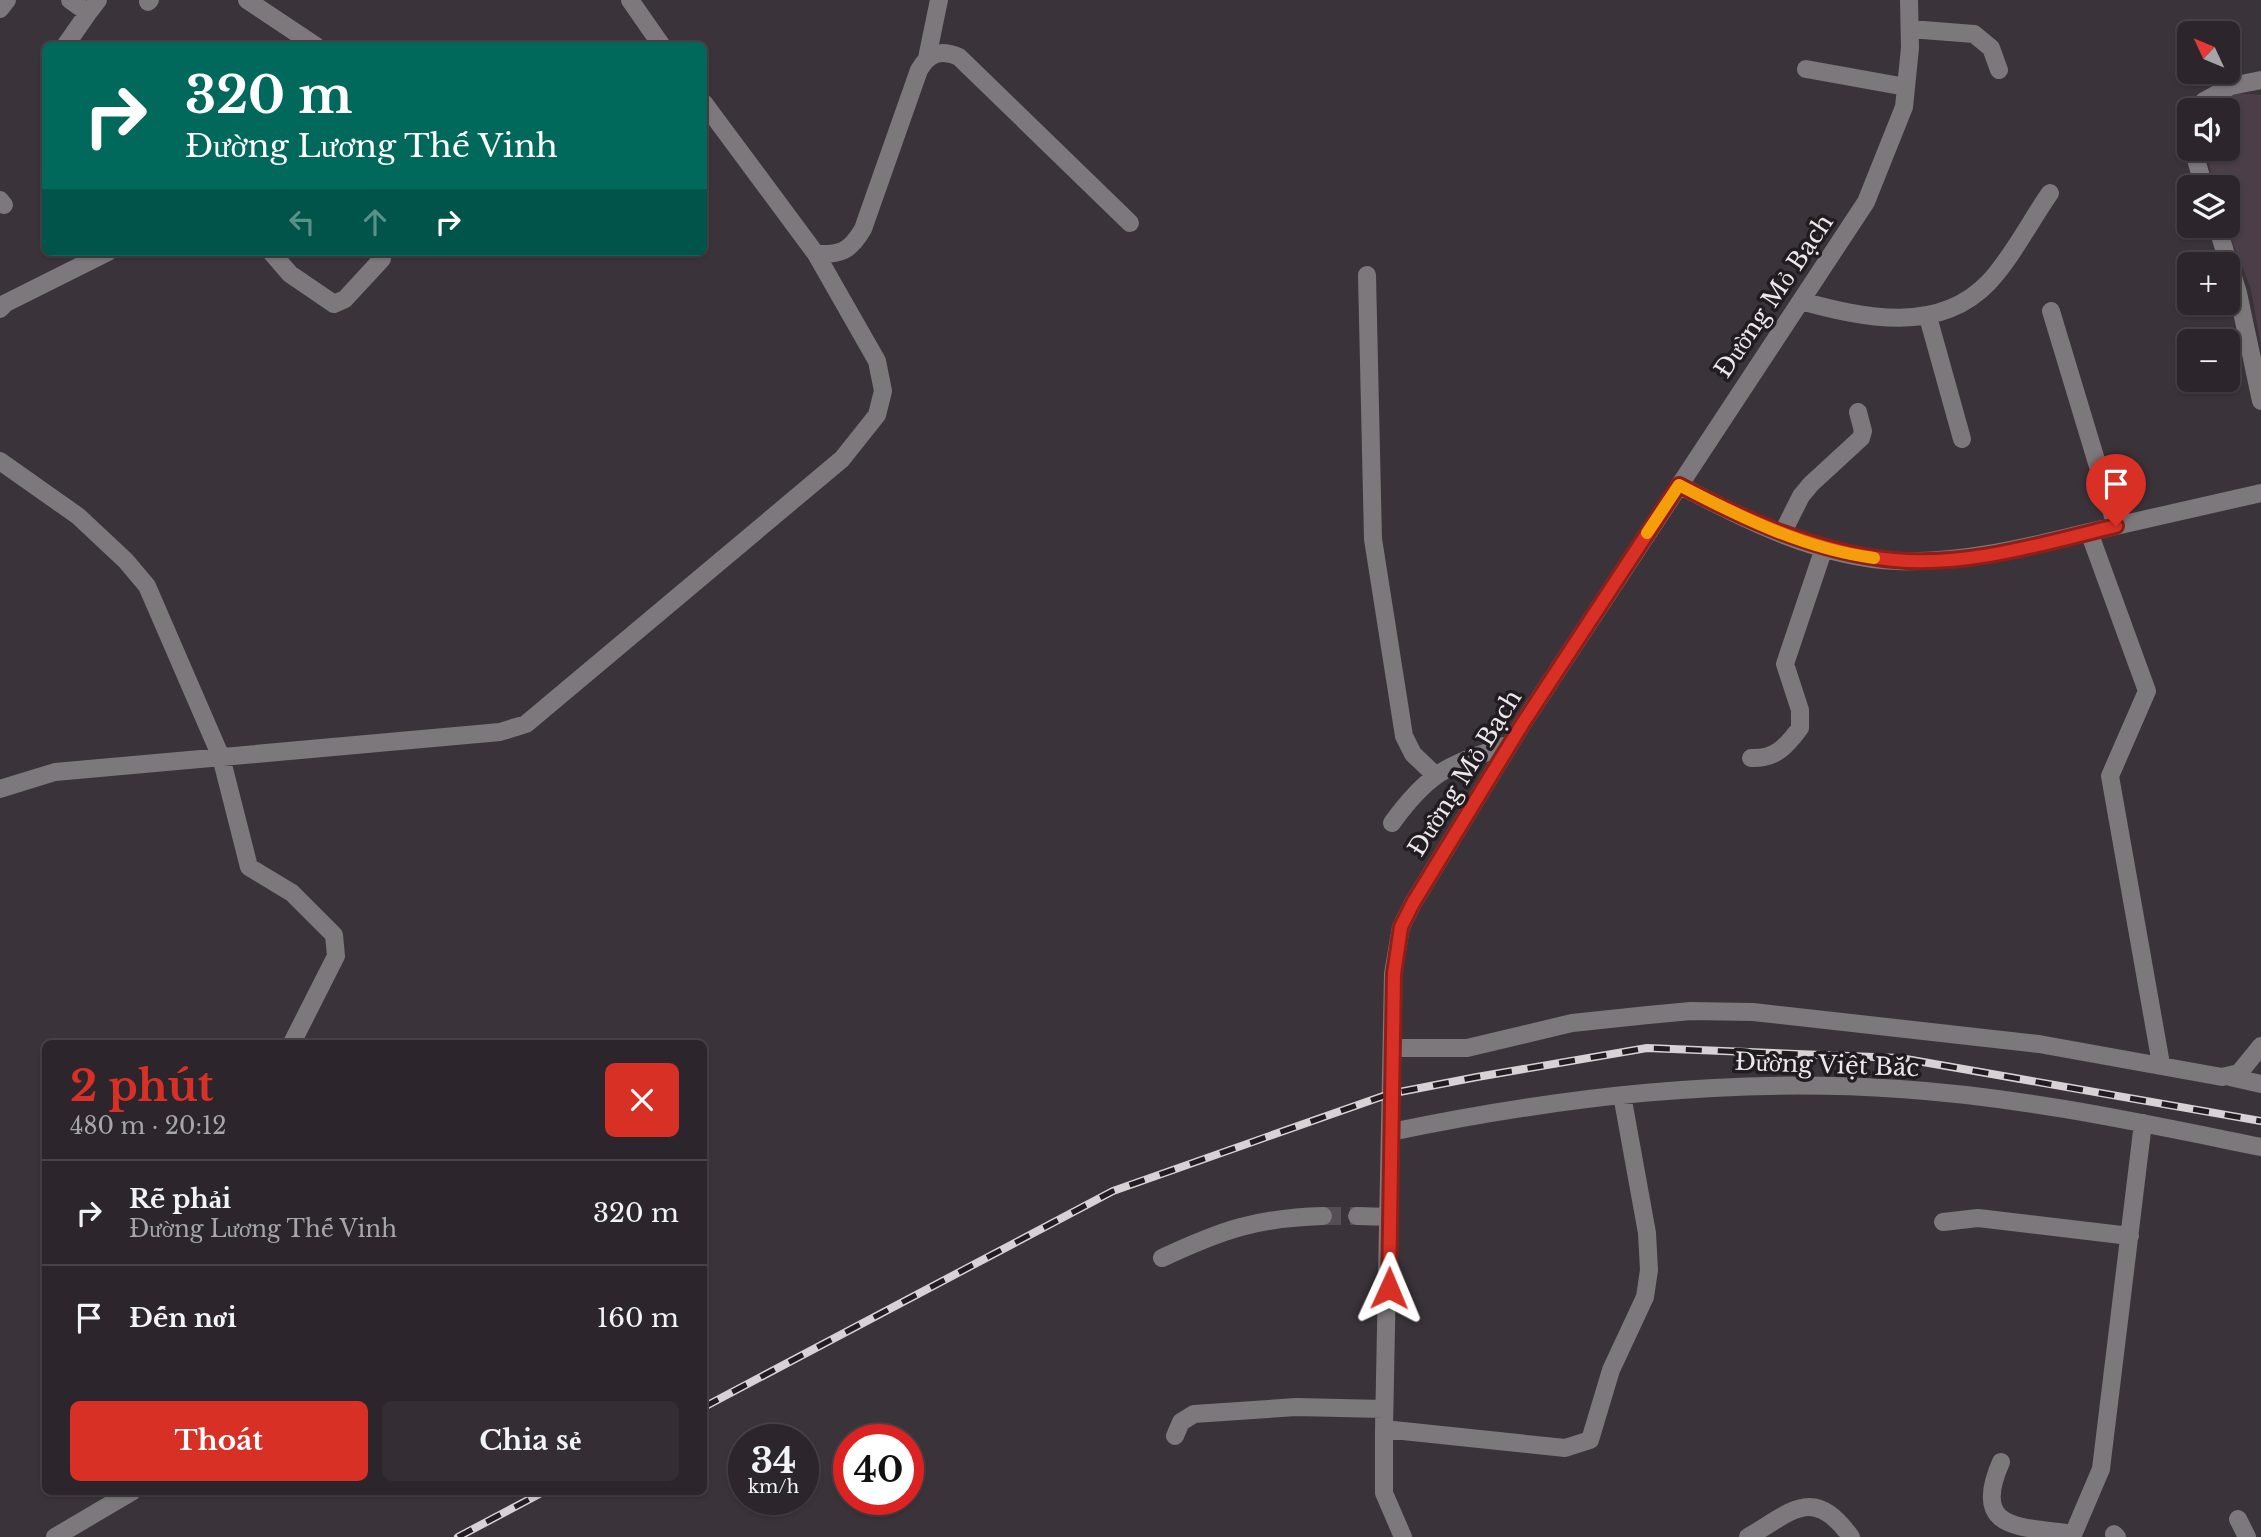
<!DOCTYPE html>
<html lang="vi">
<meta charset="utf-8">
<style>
body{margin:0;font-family:"Libre Baskerville",serif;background:#342e34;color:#f1f3f6;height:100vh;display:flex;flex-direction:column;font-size:26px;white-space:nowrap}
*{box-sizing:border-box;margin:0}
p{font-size:23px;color:#a6a5a9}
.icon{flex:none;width:38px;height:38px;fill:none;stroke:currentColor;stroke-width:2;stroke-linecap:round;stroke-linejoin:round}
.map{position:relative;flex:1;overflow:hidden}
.details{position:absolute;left:42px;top:1040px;width:665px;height:455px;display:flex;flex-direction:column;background:#2c262c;border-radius:10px;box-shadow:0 2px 5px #0004,0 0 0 2px #484348}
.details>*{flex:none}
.top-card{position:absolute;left:42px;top:42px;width:665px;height:214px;border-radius:10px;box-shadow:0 2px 5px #0004,0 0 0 2px #484348;background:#00695c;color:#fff;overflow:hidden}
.needle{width:46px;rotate:314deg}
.fabs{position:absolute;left:2177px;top:21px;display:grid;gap:14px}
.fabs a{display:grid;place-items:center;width:63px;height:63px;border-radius:10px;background:#2c262c;box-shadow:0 2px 5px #0004,0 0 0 2px #484348;font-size:35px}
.speed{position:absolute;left:728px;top:1424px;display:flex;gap:14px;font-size:35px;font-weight:700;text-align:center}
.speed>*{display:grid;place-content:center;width:91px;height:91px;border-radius:50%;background:#2c262c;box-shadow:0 2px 5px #0004,0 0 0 2px #484348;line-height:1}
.speed small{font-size:18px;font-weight:400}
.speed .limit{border:10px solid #d22;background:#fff;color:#111}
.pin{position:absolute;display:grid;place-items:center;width:60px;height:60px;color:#fff;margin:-72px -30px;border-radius:50% 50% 50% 0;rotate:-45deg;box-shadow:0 0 7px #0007}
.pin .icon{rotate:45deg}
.me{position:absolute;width:77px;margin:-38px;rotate:1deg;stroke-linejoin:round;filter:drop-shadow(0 0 5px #0008)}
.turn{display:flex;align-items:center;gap:24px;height:147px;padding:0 28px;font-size:32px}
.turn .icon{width:91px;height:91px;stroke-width:2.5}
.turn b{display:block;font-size:49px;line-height:60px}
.lanes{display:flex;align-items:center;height:66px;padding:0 28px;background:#0003;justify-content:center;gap:35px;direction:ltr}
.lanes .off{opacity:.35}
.round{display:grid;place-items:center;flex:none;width:74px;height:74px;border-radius:10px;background:#342e34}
.overview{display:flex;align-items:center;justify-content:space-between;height:119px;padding:0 28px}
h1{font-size:42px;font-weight:800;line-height:52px;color:#d93025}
.primary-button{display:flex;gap:14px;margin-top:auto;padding:14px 28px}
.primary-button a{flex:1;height:80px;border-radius:10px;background:#d93025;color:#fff;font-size:28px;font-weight:800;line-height:80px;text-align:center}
.primary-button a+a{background:#342e34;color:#f1f3f6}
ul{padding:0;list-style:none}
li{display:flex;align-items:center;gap:21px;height:105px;padding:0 28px;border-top:2px solid #484348}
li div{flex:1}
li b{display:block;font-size:26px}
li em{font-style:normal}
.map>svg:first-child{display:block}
.built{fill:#4b3e49}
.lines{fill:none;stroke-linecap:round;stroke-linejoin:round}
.minor-tunnel{stroke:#564e55;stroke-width:18;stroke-dasharray:18 9;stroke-linecap:butt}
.minor{stroke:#7c787b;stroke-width:18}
.rail-casing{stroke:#d8d2d7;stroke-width:8}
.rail{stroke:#201c1f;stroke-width:5;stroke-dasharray:16;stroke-linecap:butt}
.route-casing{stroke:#8d1f18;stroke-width:18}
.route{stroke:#d93025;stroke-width:12}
.slow{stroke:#f59e0b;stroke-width:12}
.labels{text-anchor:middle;stroke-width:7;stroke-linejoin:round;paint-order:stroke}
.street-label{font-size:24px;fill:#ede7ec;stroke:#201c1f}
</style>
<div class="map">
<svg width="2261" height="1537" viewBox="0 0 2261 1537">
<rect width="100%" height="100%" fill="#3b333a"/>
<path class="built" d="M2232,93L2261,95V346L2251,289L2226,226L2228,187H2215L2205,149H2228V110H2207Z"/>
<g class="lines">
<path class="minor-tunnel" d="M1323,1216H1357"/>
<path class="minor" d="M70,0L88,13L98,0
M247,0L316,46
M630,0L662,46
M148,2L150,0
M0,9L7,0
M1910,29L1974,34L1991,48L1999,70
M65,46L88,13
M927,58L939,0
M1806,69L1906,87
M2196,110L2204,101L2231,86L2261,80
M2189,125V130
M2193,149L2204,187
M0,200L4,205
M2217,226L2238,293L2261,401
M271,252L290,274L334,304L345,299L382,259
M816,254C841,255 850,251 863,229L919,70C929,53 940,49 959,57L1130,223
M1367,275L1373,539L1404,736L1413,754L1434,774
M1801,301C1863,318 1939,335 1989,282C2011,259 2031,220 2050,193
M0,309L6,303L108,252
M2051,311L2116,526
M1928,317L1962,439
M0,461L78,516L126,561L147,586L221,757L249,867L292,893L334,935L336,956L292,1043
M1679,485C1745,520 1820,558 1897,561C1961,563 2024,548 2085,533C2144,520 2202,506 2261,493
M1783,532L1801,496L1811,484L1861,438L1863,431L1858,412
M2089,532L2147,691L2110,776L2161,1064
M1751,758C1775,759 1786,747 1800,728V710L1785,664L1824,548
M0,789L55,772L500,732L526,724L842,459L877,415L883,391L877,361L816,254L704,103
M1392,823C1431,769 1450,765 1510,744
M1392,1048H1467L1572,1023L1648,1015L1691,1011L1753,1012L2039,1044L2222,1077L2239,1073L2261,1046
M2230,1077L2261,1084
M1391,1132C1559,1097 1729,1077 1900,1089C2022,1097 2142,1123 2261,1147
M1357,1216L1390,1217
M1943,1222L1978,1218L2130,1236
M1162,1258C1222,1230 1256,1218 1323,1216
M1384,1429L1565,1448L1590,1440L1611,1370L1645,1297L1649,1270L1647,1233L1622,1095
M1175,1436L1181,1422L1194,1414L1296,1407L1384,1409
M2001,1462C1970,1532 2021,1526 2073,1534
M2238,1519L2247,1537
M2114,1534L2117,1537
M55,1537L133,1491
M1403,1537L1384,1493V1429L1393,974L1401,927L1413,903L1523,723L1866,202L1904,107L1910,48L1909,0
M1748,1537C1793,1511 1813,1485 1851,1537
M2072,1537L2101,1469L2143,1123"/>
<g class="rail-casing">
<path id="rail" d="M704,1407L1113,1191L1389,1094L1477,1077L1647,1048L1900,1058L2261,1121
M458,1537L545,1491"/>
</g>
<use href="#rail" class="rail"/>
</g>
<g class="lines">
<g class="route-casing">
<path id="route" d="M1389,1288L1394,974L1401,927L1413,903L1523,723L1679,485C1746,520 1818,553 1894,560C1968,567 2045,543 2116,526"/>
</g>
<use href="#route" class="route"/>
<path class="slow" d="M1647,533L1679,485C1740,517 1805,549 1874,558"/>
</g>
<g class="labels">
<g class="street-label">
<text transform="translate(1774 296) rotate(-56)" y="8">Đường Mỏ Bạch</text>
<text transform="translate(1465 773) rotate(-58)" y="8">Đường Mỏ Bạch</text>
<text transform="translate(1827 1065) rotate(2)" y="8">Đường Việt Bắc</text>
</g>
</g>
</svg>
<div class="fabs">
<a><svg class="needle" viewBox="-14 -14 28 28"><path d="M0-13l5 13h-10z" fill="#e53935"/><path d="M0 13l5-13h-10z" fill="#a6a5a9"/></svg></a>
<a><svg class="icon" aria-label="sound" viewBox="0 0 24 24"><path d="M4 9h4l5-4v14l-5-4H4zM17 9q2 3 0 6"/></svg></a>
<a><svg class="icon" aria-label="layers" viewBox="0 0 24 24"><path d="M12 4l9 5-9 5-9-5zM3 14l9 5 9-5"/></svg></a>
<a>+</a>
<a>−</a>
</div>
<div class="speed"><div>34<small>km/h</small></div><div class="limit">40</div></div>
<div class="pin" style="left:2116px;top:526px;background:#d93025"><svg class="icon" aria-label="arrive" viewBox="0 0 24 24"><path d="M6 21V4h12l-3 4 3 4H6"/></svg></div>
<svg class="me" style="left:1389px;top:1288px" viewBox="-20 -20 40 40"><path d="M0-17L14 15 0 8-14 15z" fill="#d93025" stroke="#fff" stroke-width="4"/></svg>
<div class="top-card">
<div class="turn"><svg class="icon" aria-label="right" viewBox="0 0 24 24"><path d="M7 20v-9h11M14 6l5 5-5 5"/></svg><div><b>320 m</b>Đường Lương Thế Vinh</div></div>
<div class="lanes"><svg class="icon off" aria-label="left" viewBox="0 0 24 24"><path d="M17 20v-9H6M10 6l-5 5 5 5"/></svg><svg class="icon off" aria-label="ahead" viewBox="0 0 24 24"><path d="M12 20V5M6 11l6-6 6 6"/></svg><svg class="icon" aria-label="right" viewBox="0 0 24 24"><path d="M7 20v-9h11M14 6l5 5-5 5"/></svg></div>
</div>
<section class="details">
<div class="overview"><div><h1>2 phút</h1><p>480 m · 20:12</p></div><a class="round" style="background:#d93025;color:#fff"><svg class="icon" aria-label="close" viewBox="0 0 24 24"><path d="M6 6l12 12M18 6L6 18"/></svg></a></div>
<ul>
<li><svg class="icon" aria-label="right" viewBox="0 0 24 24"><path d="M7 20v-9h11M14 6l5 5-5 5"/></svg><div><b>Rẽ phải</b><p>Đường Lương Thế Vinh</p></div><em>320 m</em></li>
<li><svg class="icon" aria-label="arrive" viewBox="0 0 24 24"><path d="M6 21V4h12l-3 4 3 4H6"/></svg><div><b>Đến nơi</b></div><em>160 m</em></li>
</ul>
<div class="primary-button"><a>Thoát</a><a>Chia sẻ</a></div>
</section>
</div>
